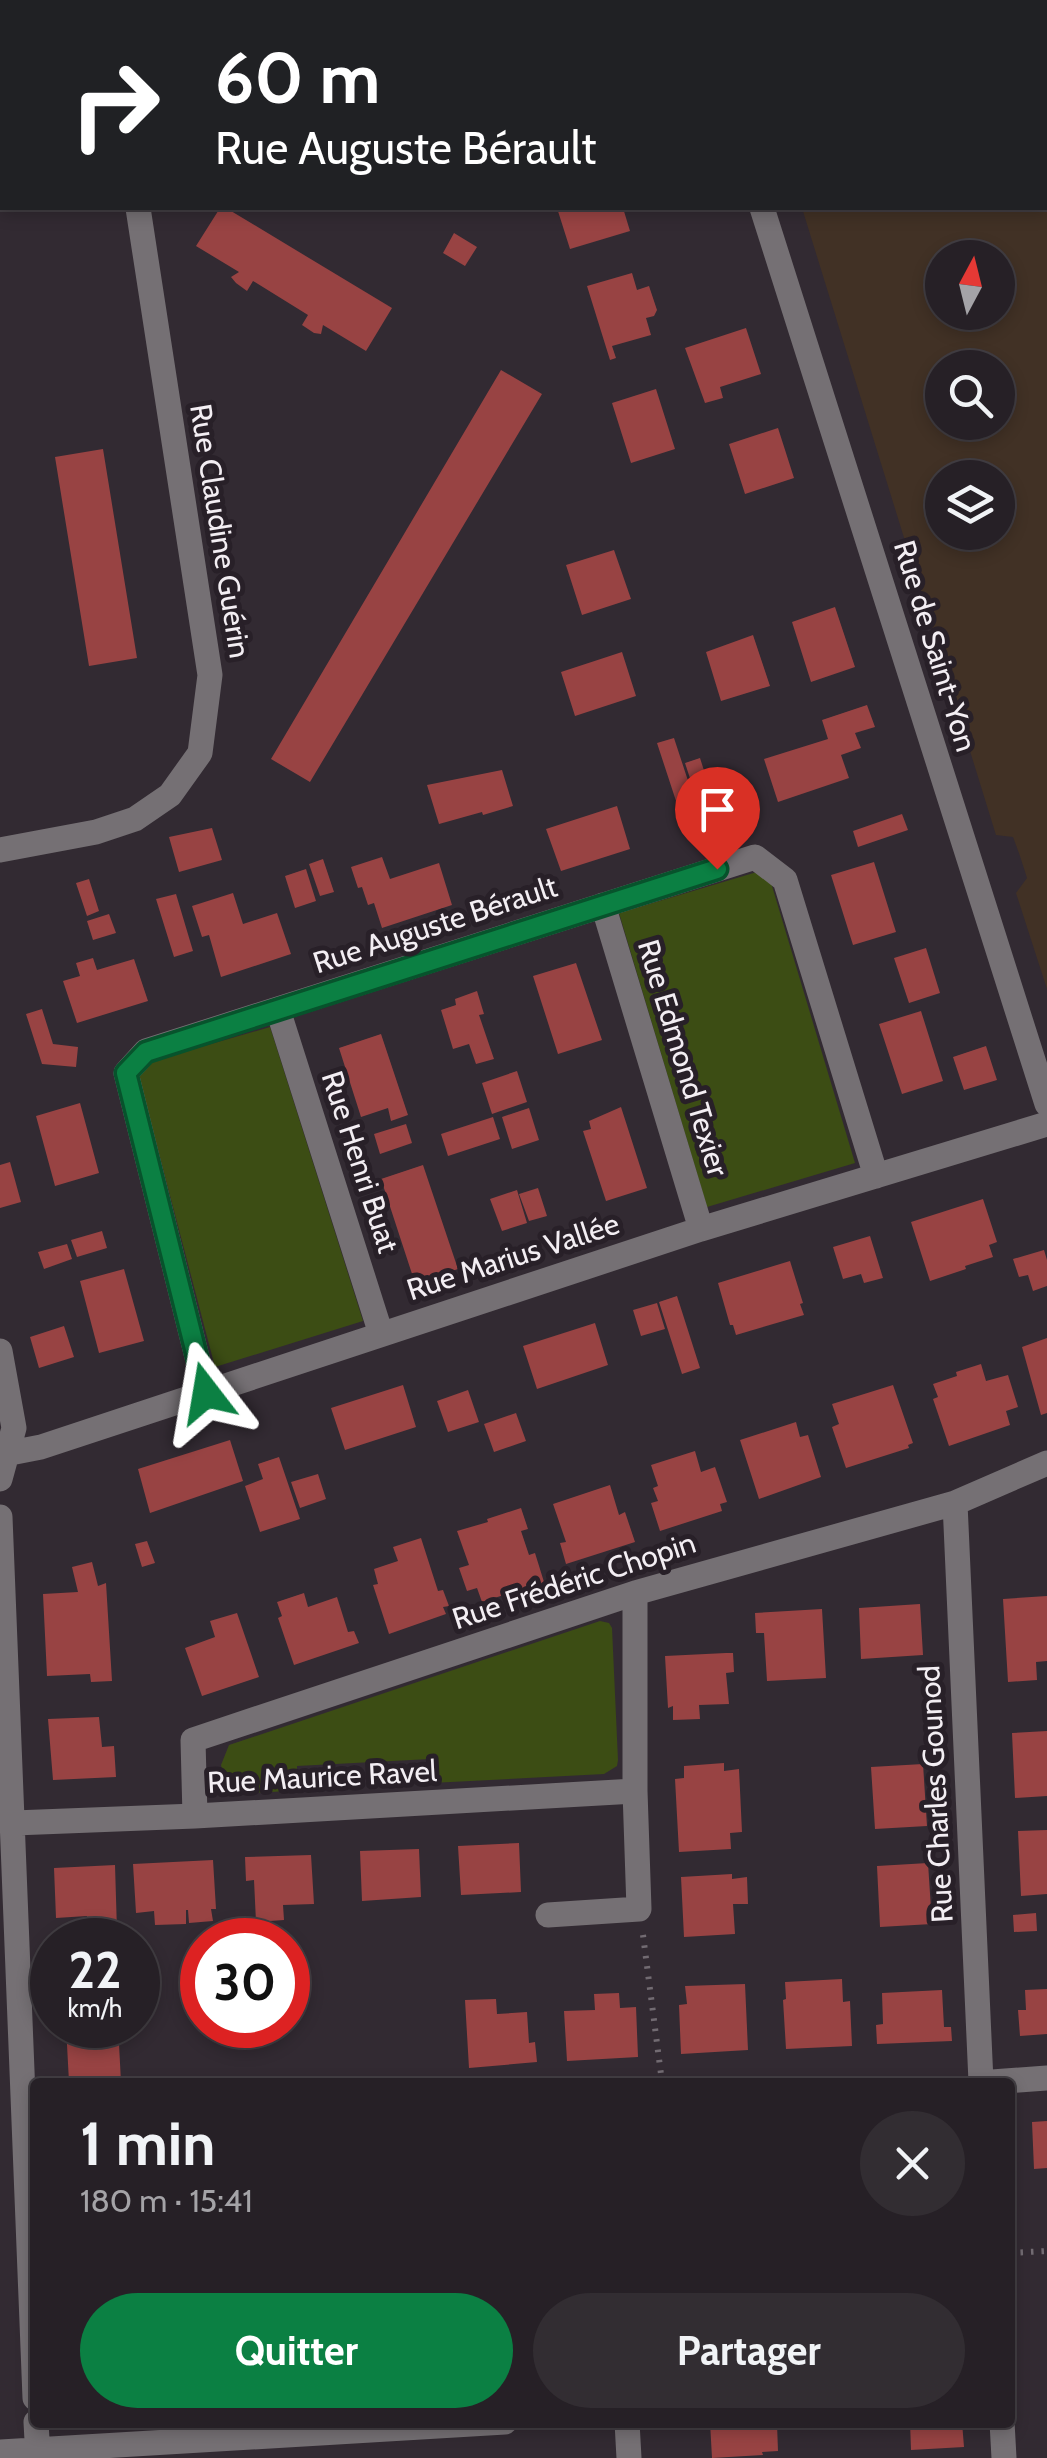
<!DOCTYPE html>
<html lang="fr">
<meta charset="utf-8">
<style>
body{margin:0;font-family:Cabin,sans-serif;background:#322d32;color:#f1f3f6;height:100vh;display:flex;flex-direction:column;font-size:38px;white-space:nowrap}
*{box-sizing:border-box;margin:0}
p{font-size:32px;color:#a4a3a7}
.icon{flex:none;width:55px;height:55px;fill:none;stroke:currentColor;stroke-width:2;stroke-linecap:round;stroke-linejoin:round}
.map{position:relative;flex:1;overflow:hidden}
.drawer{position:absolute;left:30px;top:2078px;width:985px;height:350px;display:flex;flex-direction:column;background:#262026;border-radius:10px;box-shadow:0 5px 15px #0003,0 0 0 2px #423e43}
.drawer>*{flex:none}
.banner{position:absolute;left:0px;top:0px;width:1048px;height:210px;box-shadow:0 5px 15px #0003,0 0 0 2px #423e43;background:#202124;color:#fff;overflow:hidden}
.needle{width:65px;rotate:7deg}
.tools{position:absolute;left:925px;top:240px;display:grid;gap:20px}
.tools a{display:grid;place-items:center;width:90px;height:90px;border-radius:50%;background:#262026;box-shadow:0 5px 15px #0003,0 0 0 2px #423e43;font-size:50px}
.speed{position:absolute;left:30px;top:1918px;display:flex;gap:20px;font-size:50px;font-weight:700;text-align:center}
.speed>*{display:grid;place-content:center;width:130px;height:130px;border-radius:50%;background:#262026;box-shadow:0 5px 15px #0003,0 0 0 2px #423e43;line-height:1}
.speed small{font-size:25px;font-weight:400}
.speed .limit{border:15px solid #d22;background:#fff;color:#111}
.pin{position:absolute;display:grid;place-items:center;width:85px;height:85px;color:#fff;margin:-102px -42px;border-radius:50% 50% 50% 0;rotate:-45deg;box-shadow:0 0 10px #0007}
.pin .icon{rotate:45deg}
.me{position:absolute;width:110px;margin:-55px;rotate:346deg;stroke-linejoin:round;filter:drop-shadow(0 0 8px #0008)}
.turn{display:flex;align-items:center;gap:35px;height:210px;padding:0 50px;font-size:45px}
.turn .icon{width:130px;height:130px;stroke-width:2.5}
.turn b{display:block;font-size:70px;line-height:85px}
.round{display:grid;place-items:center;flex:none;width:105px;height:105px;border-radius:52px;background:#322d32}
.summary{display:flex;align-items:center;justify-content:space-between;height:170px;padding:0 50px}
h1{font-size:60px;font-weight:800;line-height:75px}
.primary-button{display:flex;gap:20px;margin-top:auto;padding:20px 50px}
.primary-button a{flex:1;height:115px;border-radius:60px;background:#0b8043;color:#fff;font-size:40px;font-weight:800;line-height:115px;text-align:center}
.primary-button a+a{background:#322d32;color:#f1f3f6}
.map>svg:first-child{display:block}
.medical{fill:#413125;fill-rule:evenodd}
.green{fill:#3c4d14}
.building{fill:#984343}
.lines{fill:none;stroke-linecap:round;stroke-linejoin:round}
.path{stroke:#726b72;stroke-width:6;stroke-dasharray:2.5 8;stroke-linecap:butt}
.minor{stroke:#757074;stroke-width:25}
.route-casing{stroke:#07532c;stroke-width:25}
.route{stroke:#0b8043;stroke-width:18}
.labels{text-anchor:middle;stroke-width:10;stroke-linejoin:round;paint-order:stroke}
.street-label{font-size:30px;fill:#f3eef3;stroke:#282028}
</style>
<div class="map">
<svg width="1047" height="2458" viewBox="0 0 1047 2458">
<rect width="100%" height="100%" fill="#322a32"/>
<path class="medical" d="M737,0H1047V989L1016,893L1027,878L1020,856L1013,837L996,835L802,208H1045V2H738ZM942,258H998V312H942ZM942,368H998V422H942ZM942,478H998V532H942Z"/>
<path class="green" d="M757,872L769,876L855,1163L707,1207L619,913Z
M270,1027L363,1321L215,1367L139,1077L149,1062Z
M600,1621L609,1623L612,1628L618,1760L617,1766L604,1774L431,1783L430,1759L297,1766V1790C273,1791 245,1798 225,1783L221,1765L229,1745Z"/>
<path class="building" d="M220,208H226L392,308L366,351L323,325L321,334L314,333L302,325L308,315L253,281L247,291L236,283L231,277L239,272L196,246Z
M557,208H623L630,231L570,249Z
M454,233L477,247L465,266L443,253Z
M632,273L637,290L649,286L657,310L654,316L646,318L651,335L612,346L616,358L610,360L587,286Z
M746,328L761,374L720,387L723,398L705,403L685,348Z
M501,370L542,394L310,782L271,759Z
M656,389L675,449L631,463L612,403Z
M778,428L794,478L745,494L729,444Z
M103,449L137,658L89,666L55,457Z
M614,550L631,599L582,615L566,565Z
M835,607L855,667L811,682L792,622Z
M753,635L770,686L721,701L706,652Z
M622,652L636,696L575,716L561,672Z
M867,705L875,727L855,733L861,748L841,755L849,778L778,802L764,759L828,739L822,720Z
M674,738L694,799L677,804L657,743Z
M700,758L719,817L704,821L685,763Z
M502,770L513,806L483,815L482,812L439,824L427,785Z
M617,806L630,849L561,871L546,829Z
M902,814L908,830L858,847L853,831Z
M212,828L222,860L179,872L169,837Z
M382,857L390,879L439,863L452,905L382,928L374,903L368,905L362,887L358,888L351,867Z
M323,859L334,892L320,896L309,864Z
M874,862L896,932L853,945L831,875Z
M306,869L316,901L295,908L285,876Z
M89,879L99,911L87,916L76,883Z
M233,893L243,924L277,913L291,954L221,977L209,935L202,937L192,906Z
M176,894L193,951L174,957L156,899Z
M109,914L116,933L93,940L87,921Z
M926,948L940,993L909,1003L894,958Z
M93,958L97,970L134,959L148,1001L77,1023L63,981L80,976L76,963Z
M576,963L602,1040L558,1054L533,976Z
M477,991L484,1014L479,1015L494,1059L476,1064L469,1044L453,1049L441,1010L456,1005L455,999Z
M42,1009L53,1044L78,1047L76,1067L42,1064L26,1014Z
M921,1011L943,1081L902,1094L879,1024Z
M381,1034L408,1115L391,1121L388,1108L361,1117L339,1048Z
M986,1046L997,1080L964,1090L953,1057Z
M517,1071L527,1102L492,1114L482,1083Z
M80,1103L99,1173L55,1186L36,1116Z
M621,1107L647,1188L606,1201L583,1131L591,1129L589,1121Z
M529,1108L539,1140L512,1149L502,1117Z
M493,1117L500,1139L448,1156L441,1134Z
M406,1124L412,1143L380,1154L374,1134Z
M10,1162L21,1202L0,1208V1165Z
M423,1165L458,1269L415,1283L381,1179Z
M538,1188L547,1216L529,1221L519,1194Z
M517,1190L527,1223L502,1231L490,1199Z
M983,1199L997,1242L989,1245L993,1257L965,1266L966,1269L930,1281L911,1222Z
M102,1231L107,1248L77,1257L71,1240Z
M870,1236L883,1278L864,1283L861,1274L843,1279L833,1247Z
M67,1244L72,1259L44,1269L38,1252Z
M1044,1250L1047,1260V1286L1033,1291L1028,1275L1019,1277L1013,1259Z
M790,1261L803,1303L800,1304L804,1315L736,1335L733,1325H730L718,1283Z
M124,1269L144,1341L99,1353L80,1281Z
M677,1296L700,1368L682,1374L659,1302Z
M657,1303L665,1329L641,1336L633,1310Z
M595,1323L608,1365L537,1389L523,1346Z
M64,1326L74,1357L39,1368L30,1337Z
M1047,1338V1413L1041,1415L1022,1347Z
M981,1364L986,1381L1008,1375L1018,1407L1006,1411L1010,1425L949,1446L933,1399L938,1397L933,1384L957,1376L956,1372Z
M403,1385L416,1427L345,1450L331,1408Z
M893,1385L913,1443L908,1445L909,1448L846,1468L832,1427L839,1424L832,1404Z
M468,1390L479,1422L448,1432L437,1401Z
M516,1413L526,1441L494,1452L484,1424Z
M796,1422L800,1437L808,1435L821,1477L759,1499L740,1440Z
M230,1440L243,1481L150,1513L138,1469Z
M695,1451L701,1472L715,1467L727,1502L720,1504L722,1511L660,1531L651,1503L658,1501L653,1488L658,1486L651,1465Z
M279,1457L300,1519L260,1532L245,1486L263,1479L258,1464Z
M318,1474L326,1499L300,1508L291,1482Z
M610,1485L619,1515L625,1512L635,1542L566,1564L560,1543L566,1542L553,1504Z
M521,1508L528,1529L521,1531L529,1555L535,1553L544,1582L482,1602L477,1588L467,1591L459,1568L469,1565L457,1531L488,1522L487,1519Z
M421,1538L438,1591L443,1590L449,1606L443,1607L446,1614L389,1634L373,1585L378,1584L374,1569L398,1561L393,1547Z
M147,1541L155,1563L142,1567L135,1544Z
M92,1562L98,1586L106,1583L112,1681L91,1682L90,1674L47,1676L43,1594L78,1592L72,1567Z
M304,1593L308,1607L337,1597L348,1632L354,1631L359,1643L294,1665L278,1618L282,1616L277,1602Z
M1047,1596V1661L1036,1662L1037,1680L1008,1682L1003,1599Z
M920,1604L923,1655L861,1659L859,1608Z
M822,1609L826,1678L767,1681L764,1633H756L755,1613Z
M237,1613L259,1677L202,1696L185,1648L215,1637L210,1621Z
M726,1653H733L734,1672L726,1673L729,1704L699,1705L700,1719L673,1720V1706L668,1708L665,1656Z
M99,1717L102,1747L114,1746L116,1777L53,1780L48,1719Z
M1047,1731V1796L1015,1798L1012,1733Z
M724,1763V1771L739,1769L742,1832L730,1833L731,1849L679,1852L675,1779L684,1778V1766Z
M923,1764L927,1826L875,1829L871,1767Z
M1047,1830V1894L1021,1896L1018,1831Z
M519,1843L521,1892L461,1895L458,1846Z
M419,1849L421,1897L362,1901L360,1851Z
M311,1855L314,1904L283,1905L284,1920L256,1922L254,1880L246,1881L245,1857Z
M213,1860L216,1909H211L213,1921L189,1923L188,1910H186V1924L155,1925L154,1911L136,1913L133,1864Z
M928,1863L932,1924L880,1927L877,1866Z
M115,1865L117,1931L88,1933L87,1916L56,1918L54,1868Z
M732,1874V1879L747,1877L748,1904H733L735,1934L684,1937L681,1877Z
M1036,1913L1037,1931L1014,1932L1013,1915Z
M842,1979L843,2002L850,2001L852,2046L786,2049L783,2000L786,1999L785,1982Z
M745,1984L748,2050L681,2054L679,2005L687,2004L685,1986Z
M1047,1989V2034L1020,2036L1018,2010H1026L1025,1990Z
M942,1990L944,2027H951L952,2041L877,2044L876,2025L883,2024L882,1993Z
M619,1993L620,2008L636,2007L638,2057L567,2061L564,2011L595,2010L594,1994Z
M496,1999L497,2014L527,2012L529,2043L535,2042L537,2062L469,2068L465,2000Z
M118,2025L121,2082H69L66,2026Z
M1047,2121V2168L1034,2169L1032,2122Z
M710,2422L777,2424L778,2451L762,2452L763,2455L712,2458Z
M910,2422H962L964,2447L911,2450Z"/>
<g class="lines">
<path class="path" d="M643,1935L662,2082
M1010,2253L1047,2251"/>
<path class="minor" d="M106,0V2
M697,0L698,2
M762,208L1047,1104
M0,850L96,832L135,819L170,795L200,753L210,675L138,208
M603,905L701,1229
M278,1010L381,1334
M0,1351L14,1428L0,1479
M206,1393L126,1073L146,1051L755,857L785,880L876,1176
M0,1455L41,1447L701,1229L1047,1124
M955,1503L981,2082
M0,1517C13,1810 21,2104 35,2398
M195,1816L193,1740L635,1593L955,1503L1047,1463
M14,1823L195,1816L635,1791V1593
M548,1915L639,1909L635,1791
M992,2082L1047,2078
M36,2422L38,2458
M627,2422L629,2458
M1002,2422L1004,2458
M0,2452L505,2422"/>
</g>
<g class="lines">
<g class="route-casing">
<path id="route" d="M206,1393L126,1073L146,1052L717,869"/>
</g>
<use href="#route" class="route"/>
</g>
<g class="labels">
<g class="street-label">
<text transform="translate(220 531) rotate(81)" y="10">Rue Claudine Guérin</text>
<text transform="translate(935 646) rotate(73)" y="10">Rue de Saint-Yon</text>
<text transform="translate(435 925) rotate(-18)" y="10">Rue Auguste Bérault</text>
<text transform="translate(683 1058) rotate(73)" y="10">Rue Edmond Texier</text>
<text transform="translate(360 1162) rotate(72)" y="10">Rue Henri Buat</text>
<text transform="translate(513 1257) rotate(-18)" y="10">Rue Marius Vallée</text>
<text transform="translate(574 1581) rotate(-18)" y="10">Rue Frédéric Chopin</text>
<text transform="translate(322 1777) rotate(-3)" y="10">Rue Maurice Ravel</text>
<text transform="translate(936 1794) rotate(-93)" y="10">Rue Charles Gounod</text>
</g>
</g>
</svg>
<div class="tools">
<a><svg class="needle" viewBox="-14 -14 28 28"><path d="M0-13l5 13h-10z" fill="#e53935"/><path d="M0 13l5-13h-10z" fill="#a4a3a7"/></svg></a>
<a><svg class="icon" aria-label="search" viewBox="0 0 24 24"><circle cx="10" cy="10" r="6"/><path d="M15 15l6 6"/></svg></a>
<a><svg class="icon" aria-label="layers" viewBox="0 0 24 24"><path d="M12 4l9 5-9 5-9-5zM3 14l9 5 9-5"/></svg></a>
</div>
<div class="speed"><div>22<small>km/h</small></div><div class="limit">30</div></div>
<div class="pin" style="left:717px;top:869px;background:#d93025"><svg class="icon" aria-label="arrive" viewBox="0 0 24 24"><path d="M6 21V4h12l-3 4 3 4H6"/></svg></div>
<svg class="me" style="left:206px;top:1393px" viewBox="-20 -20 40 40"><path d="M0-17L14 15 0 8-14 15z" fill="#0b8043" stroke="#fff" stroke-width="4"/></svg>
<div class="banner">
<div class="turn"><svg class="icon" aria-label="right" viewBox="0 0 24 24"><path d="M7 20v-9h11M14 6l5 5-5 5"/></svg><div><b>60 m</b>Rue Auguste Bérault</div></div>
</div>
<section class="drawer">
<div class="summary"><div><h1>1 min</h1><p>180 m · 15:41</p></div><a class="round"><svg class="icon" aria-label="close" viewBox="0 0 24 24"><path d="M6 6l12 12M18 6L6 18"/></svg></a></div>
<div class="primary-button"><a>Quitter</a><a>Partager</a></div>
</section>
</div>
